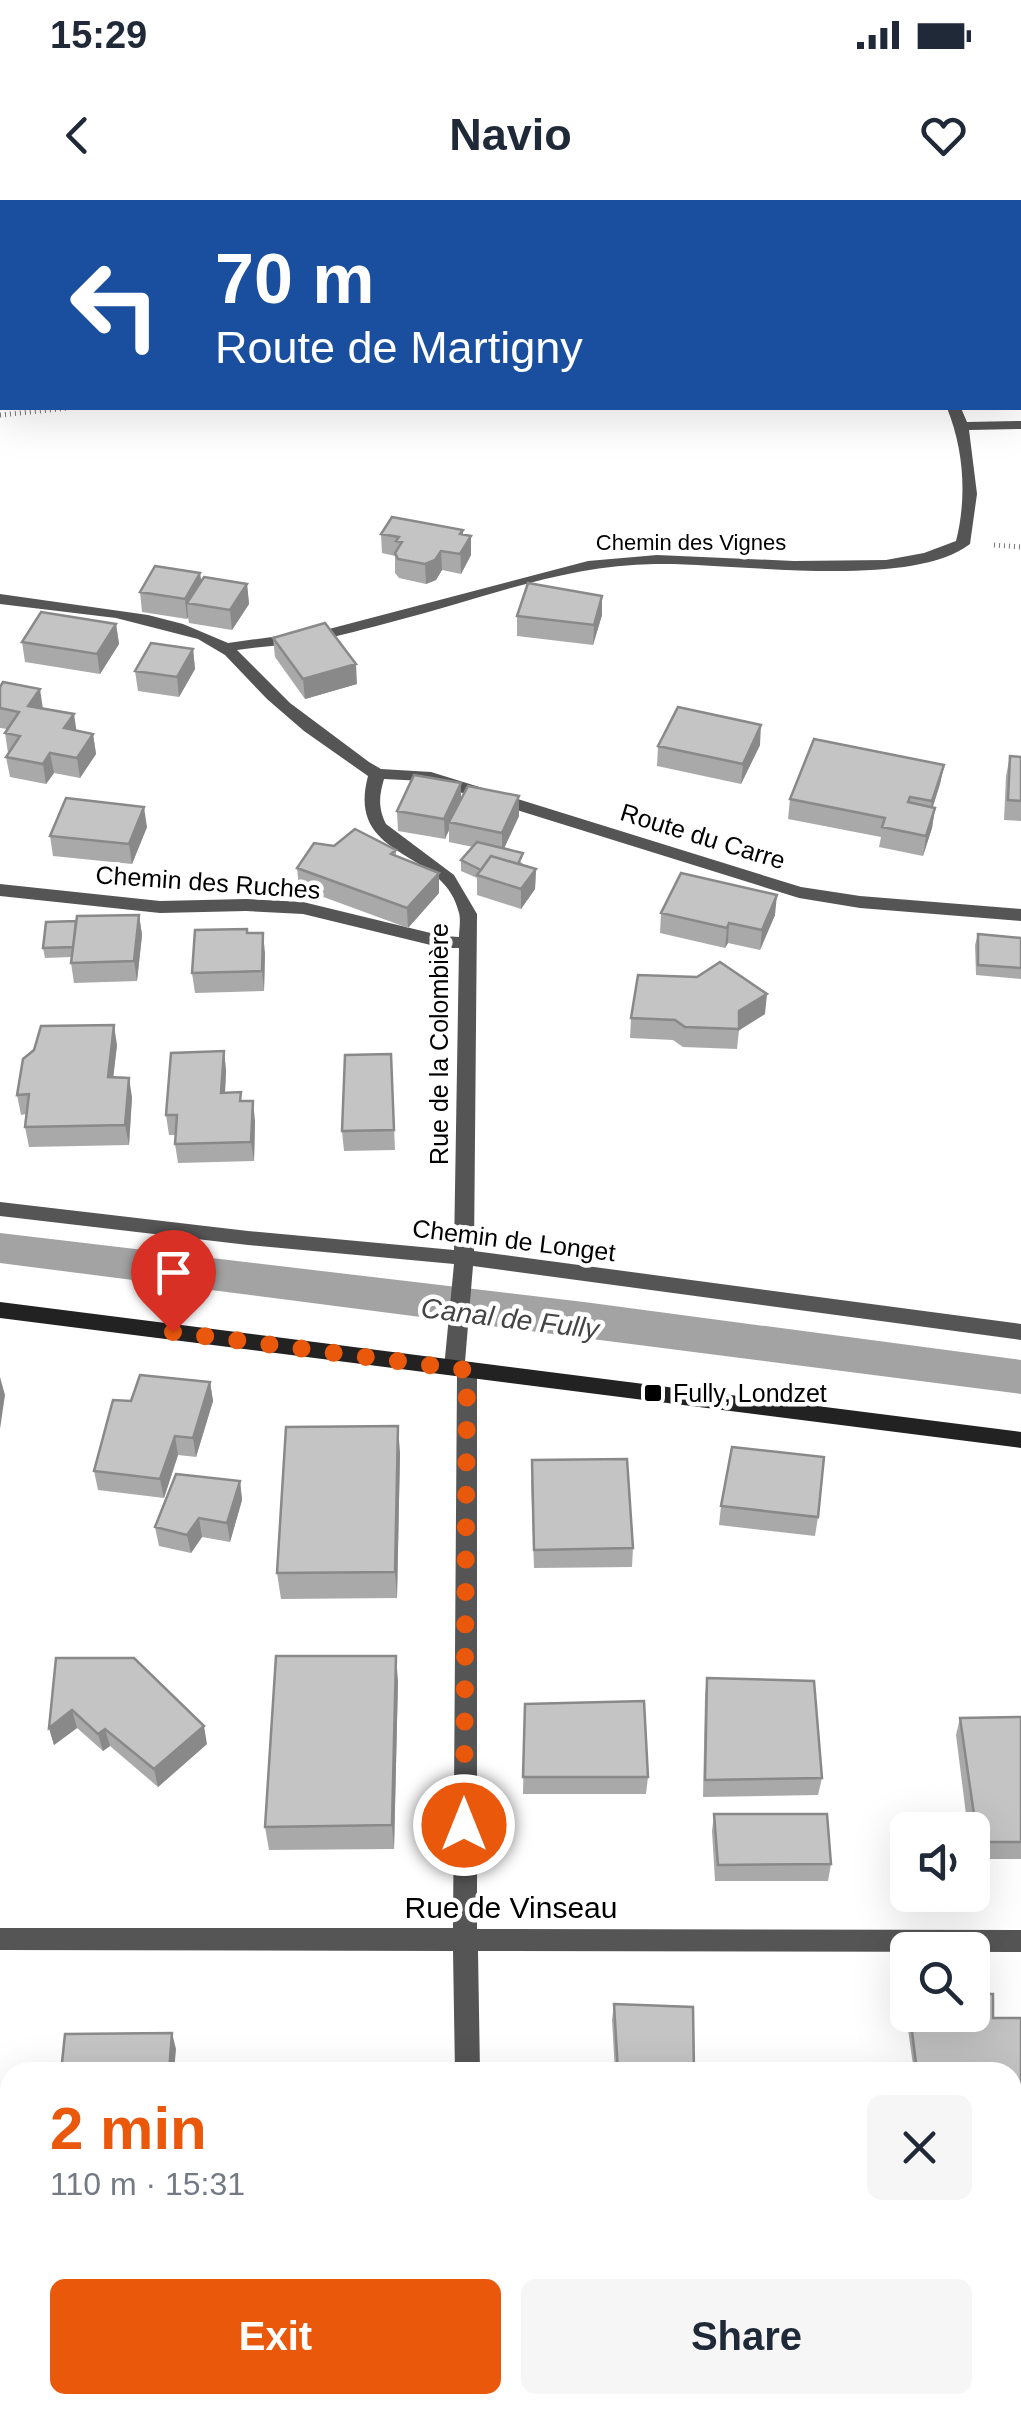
<!DOCTYPE html>
<meta charset="utf-8">
<style>
body{margin:0;font-family:Arial,sans-serif;background:#f6f6f7;color:#1f2937;height:100vh;display:flex;flex-direction:column;font-size:38px;white-space:nowrap}
*{box-sizing:border-box;margin:0}
p{font-size:32px;color:#747a83}
.icon{flex:none;width:55px;height:55px;fill:none;stroke:currentColor;stroke-width:2;stroke-linecap:round;stroke-linejoin:round}
.map{position:relative;flex:1;overflow:hidden}
.drawer{position:absolute;left:0px;top:1862px;width:1022px;height:352px;display:flex;flex-direction:column;background:#fff;border-radius:30px 30px 0 0;box-shadow:0 10px 40px #0002}
.drawer>*{flex:none}
.guide{position:absolute;left:0px;top:0px;width:1022px;height:210px;box-shadow:0 10px 40px #0002;background:#1a4fa0;color:#fff;overflow:hidden}
.fabs{position:absolute;left:890px;top:1612px;display:grid;gap:20px}
.fabs a{display:grid;place-items:center;width:100px;height:100px;border-radius:15px;background:#fff;box-shadow:0 10px 40px #0002;font-size:50px}
.pin{position:absolute;display:grid;place-items:center;width:85px;height:85px;color:#fff;margin:-102px -42px;border-radius:50% 50% 50% 0;rotate:-45deg;box-shadow:0 0 10px #0007}
.pin .icon{rotate:45deg}
.me{position:absolute;width:110px;margin:-55px;rotate:0deg;stroke-linejoin:round;filter:drop-shadow(0 0 8px #0008)}
.turn{display:flex;align-items:center;gap:35px;height:210px;padding:0 50px;font-size:45px}
.turn .icon{width:130px;height:130px;stroke-width:2.5}
.turn b{display:block;font-size:70px;line-height:85px}
.round{display:grid;place-items:center;flex:none;width:105px;height:105px;border-radius:15px;background:#f6f6f7}
.overview{display:flex;align-items:center;justify-content:space-between;height:170px;padding:0 50px}
h1{font-size:60px;font-weight:700;line-height:75px;color:#ea580c}
.cta{display:flex;gap:20px;margin-top:auto;padding:20px 50px}
.cta a{flex:1;height:115px;border-radius:15px;background:#ea580c;color:#fff;font-size:40px;font-weight:700;line-height:115px;text-align:center}
.cta a+a{background:#f6f6f7;color:#1f2937}
.status{display:flex;justify-content:space-between;align-items:center;height:70px;padding:0 50px;background:#fff;direction:ltr}
.status svg{height:28px;fill:currentColor}
header{display:flex;justify-content:space-between;align-items:center;height:130px;padding:0 50px;background:#fff;font-size:45px;font-weight:700}
.map>svg:first-child{display:block}
.water{fill:#a3a3a3}
.lines{fill:none;stroke-linecap:round;stroke-linejoin:round}
.path{stroke:#777;stroke-width:5;stroke-dasharray:1 4;stroke-linecap:butt}
.minor{fill:#555;fill-rule:evenodd}
.secondary{fill:#222;fill-rule:evenodd}
.wall{fill:#a9a9a9}
.shaded-wall{fill:#898989}
.building{fill:#c4c4c4;stroke:#898989;stroke-width:2.5}
.route{stroke:#ea580c;stroke-width:18;stroke-dasharray:0 32.4}
.poi-dot{fill:#000;stroke:#fff;stroke-width:4}
.labels{text-anchor:middle;stroke-width:9;stroke-linejoin:round;paint-order:stroke}
.far-street-label{font-size:22px;fill:#000;stroke:#fff}
.street-label{font-size:25px;fill:#000;stroke:#fff}
.poi-label{font-size:25px;fill:#000;stroke:#fff;text-anchor:start}
.water-label{font-size:28px;font-style:italic;fill:#444;stroke:#fff}
.near-street-label{font-size:30px;fill:#000;stroke:#fff}
</style>
<div class="status"><b>15:29</b><svg viewBox="0 0 49 12"><path d="M0 12V9h3v3zM5 12V6h3v6zM10 12V3h3v9zM15 12V0h3v12zM26 1h20v11H26zM47 4h2v5h-2z"/></svg></div>
<header><svg class="icon" aria-label="back" viewBox="0 0 24 24"><path d="M15 5l-7 7 7 7"/></svg>Navio<svg class="icon" aria-label="heart" viewBox="0 0 24 24"><path d="M12 20l-8-8c-3-5 5-10 8-4 3-6 11-1 8 4z"/></svg></header>
<div class="map">
<svg width="1021" height="2214" viewBox="0 0 1021 2214">
<rect width="100%" height="100%" fill="#fff"/>
<path class="water" d="M0,1033L584,1102L1021,1160V1194L0,1063Z"/>
<g class="lines">
<path class="path" d="M70,2L79,0
M157,2L167,0
M0,215L69,208
M994,345L1021,347"/>
<path class="minor" d="M0,7L2,8V16L0,15Z
M1020,101H1021V109H1020Z
M947,208H961L967,222L1021,221V229L969,230L977,294L970,344C909,391 732,362 655,364C564,365 481,399 395,421C368,428 341,436 313,441C288,445 263,446 237,450L290,503L369,562L381,569L431,572L801,687L860,696L1021,709V721L860,708L799,698L424,581L384,579C379,596 378,608 386,624L454,675L477,714L474,1051L1021,1124V1140L473,1066L465,1162L474,1163L477,1169V1729L1021,1730V1752L478,1751L480,1872H455L453,1751L0,1750V1728H453L457,1175L447,1174L444,1168L454,1064L248,1045L0,1016V1002L248,1031L454,1050L459,748H443L303,714L246,711L160,713L0,696V684L160,701L246,699L303,702L443,736L459,737C459,730 461,720 459,713C445,647 345,662 368,576L304,531L267,499L225,455L198,439L116,418L0,404V394L148,415L183,424L228,443L329,429L588,361L657,355L794,361L886,360L924,353L956,341C967,298 964,250 947,208Z
M453,2205H481V2214H453Z"/>
<path class="secondary" d="M0,1102L1021,1232V1248L0,1118Z"/>
</g>
<path class="wall" d="M381,334L471,336V355L461,374L442,370L436,380L426,384L399,378L395,373V356L382,353Z
M200,373L201,381L247,384L249,404L232,430L189,423L188,417L187,419L142,412L140,392Z
M602,415L593,445L517,436V416Z
M116,424L119,444L100,474L25,462L22,442Z
M273,438L357,484L305,499L275,457Z
M193,449L195,469L179,497L138,491L135,471Z
M0,487L43,508L76,531L93,534L96,554L80,578L54,573L46,584L10,577L6,557L8,553L5,533L7,529L0,528Z
M760,545L741,584L657,566L658,546Z
M1010,556L1021,557V621L1004,620L1006,576Z
M944,565L940,584L933,607L935,608L932,628L923,656L879,647L881,637L788,619L790,599Z
M461,583V599L519,616L504,648L523,664V665L536,669L535,689L521,709L477,695V678L461,671V660L473,647L449,642V630L445,639L398,631L397,611Z
M147,627L132,664L53,656L50,636Z
M334,646L396,650V657L439,673V693L408,728L299,688L297,668Z
M661,713L775,715L760,750L728,743L725,748L660,733Z
M139,715L142,735L137,781L74,783L71,763V757L45,758L43,748Z
M247,733L265,753L264,791L195,793L192,773Z
M978,734L1021,738V779L976,775L975,745Z
M765,814L739,830L737,849L683,847L673,840L630,838L631,818Z
M117,845L113,877L132,897L129,945L29,947L25,927L26,914L21,915L17,895Z
M224,851L226,871L225,892L242,901L255,921L254,961L178,963L175,944L176,935H169L166,915Z
M391,854L395,950L344,951L342,931Z
M210,1182L213,1201L196,1257L178,1255L164,1298L98,1290L94,1271Z
M400,1253L397,1398L281,1399L277,1373Z
M531,1279L633,1348L632,1367L534,1368Z
M240,1281L242,1300L230,1342L202,1337L191,1353L159,1346L155,1327Z
M721,1306L818,1317L815,1336L719,1325Z
M56,1458L207,1544L158,1587L110,1546L103,1551L77,1528L54,1545L49,1528Z
M707,1478L822,1578L818,1595L703,1597L705,1496Z
M398,1481L394,1649L269,1650L265,1627Z
M525,1504L648,1577L646,1594H523Z
M1021,1517V1659H972V1630H968L956,1535L960,1518Z
M714,1614L831,1664L828,1681H715L712,1631Z
M906,1793L908,1815H972L993,1818H1021V1958H1012V1872H914L904,1801Z
M614,1804L694,1872H615L612,1820Z"/>
<path class="shaded-wall" d="M463,330V349L471,336V355L461,374L460,334Z
M441,351L442,370L436,380L426,384L425,364Z
M200,373L203,393L187,403L188,417L187,419L185,399Z
M247,384L249,404L232,430L230,410Z
M602,396V415L593,445L594,425Z
M116,424L119,444L100,474L97,454Z
M193,449L195,469L179,497L177,477Z
M356,464L357,484L305,499L303,479Z
M40,489L43,509L28,506Z
M74,514L77,534L64,528Z
M761,525L760,545L741,584L743,564Z
M93,534L96,554L80,578L77,558Z
M50,553L54,573L46,584L43,564Z
M944,565L940,584L928,621L932,601Z
M461,583V603L449,622V630L445,639L444,619Z
M519,596V616L502,653V633Z
M144,607L147,627L132,664L129,644Z
M935,608L932,628L923,656L926,636Z
M536,669L535,689L521,709V689Z
M439,673V693L408,728L407,708Z
M777,695L775,715L760,750L762,730Z
M139,715L142,735L137,781L134,761Z
M729,723L728,743L725,748L727,728Z
M263,733L265,753L264,791L262,771Z
M767,794L765,814L738,831L739,811Z
M114,825L117,845L111,897L108,877Z
M224,851L226,871L224,912L221,893Z
M129,878L132,897L129,945L125,925Z
M253,901L255,921L254,961L251,942Z
M0,1177L5,1195L0,1229Z
M210,1182L213,1201L196,1257L193,1238Z
M398,1226L400,1253L397,1398L395,1372Z
M175,1236L178,1255L164,1298L160,1279Z
M240,1281L242,1300L230,1342L227,1323Z
M199,1318L202,1337L191,1353L187,1335Z
M396,1456L398,1481L394,1649L392,1625Z
M72,1510L77,1528L54,1545L49,1528Z
M204,1526L207,1544L158,1587L154,1569Z
M105,1529L110,1546L103,1551L98,1534Z
M172,1833L176,1849L174,1872H169Z"/>
<path class="building" d="M392,317L463,330L460,334L471,336L460,354L441,351L435,360L425,364L398,359L395,353L402,342L396,341L399,337L381,334Z
M155,366L200,373L185,399L140,392Z
M204,377L247,384L230,410L187,403Z
M528,383L602,396L594,425L517,416Z
M41,412L116,424L97,454L22,442Z
M325,423L356,464L303,479L273,438Z
M151,443L193,449L177,477L135,471Z
M3,482L40,489L28,506L74,514L64,528L93,534L77,558L50,553L43,564L6,557L20,536L5,533L19,512L0,508V487Z
M678,507L761,525L743,564L658,546Z
M814,539L944,565L932,601L910,597L908,602L935,608L926,636L882,627L885,618L790,599Z
M1010,556L1021,557V601L1008,600Z
M414,575L461,583L444,619L397,611Z
M468,586L519,596L502,633L449,622Z
M66,598L144,607L129,644L50,636Z
M355,629L396,650L391,654L439,673L407,708L297,668L314,643L334,646Z
M477,642L523,653L518,664L491,656L481,670L461,660Z
M491,656L536,669L521,689L477,675Z
M681,673L777,695L762,730L729,723L727,728L661,713Z
M139,715L134,761L71,763L77,716Z
M76,721L73,747L43,748L46,722Z
M247,729V733H263L262,771L192,773L195,730Z
M978,734L1021,738V768L978,765Z
M720,762L767,794L739,811V829L685,827L675,820L631,818L638,775L697,777Z
M114,825L108,877L129,878L125,925L25,927L29,894L17,895L23,859L34,850L41,826Z
M224,851L221,893L241,892L240,901H253L251,942L175,944L177,915H166L171,853Z
M391,854L394,930L342,931L345,855Z
M140,1175L210,1182L193,1238L175,1236L160,1279L94,1271L113,1200L131,1201Z
M398,1226L395,1372L277,1373L286,1227Z
M732,1247L824,1257L818,1317L721,1306Z
M627,1259L633,1348L534,1350L532,1260Z
M176,1274L240,1281L227,1323L199,1318L187,1335L155,1327Z
M276,1456H396L392,1625L265,1627Z
M56,1458H134L204,1526L154,1569L105,1529L98,1534L72,1510L49,1528Z
M707,1478L814,1481L822,1578L705,1580Z
M644,1501L648,1577H523L525,1504Z
M1021,1517V1642H978L960,1518Z
M714,1614H827L831,1664L718,1665Z
M972,1794H993V1818H1021V1950H1012V1872H917L910,1815H972Z
M614,1804L693,1807L694,1872H618Z
M172,1833L169,1872H61L65,1834Z
M610,2205H758L759,2214H611Z"/>
<g class="lines">
<path class="route" d="M173,1132L467,1170L464,1625"/>
</g>
<rect class="poi-dot" x="643" y="1183" width="20" height="20" rx="5"/>
<g class="labels">
<g class="far-street-label">
<text x="691" y="350">Chemin des Vignes</text>
</g>
<g class="street-label">
<text transform="translate(703 636) rotate(17)" y="9">Route du Carre</text>
<text transform="translate(208 682) rotate(4)" y="9">Chemin des Ruches</text>
<text transform="translate(439 844) rotate(-90)" y="9">Rue de la Colombière</text>
<text transform="translate(514 1040) rotate(7)" y="9">Chemin de Longet</text>
</g>
<g class="poi-label">
<text x="673" y="1202">Fully, Londzet</text>
</g>
<g class="water-label">
<text transform="translate(510 1118) rotate(7)" y="10">Canal de Fully</text>
</g>
<g class="near-street-label">
<text x="511" y="1718">Rue de Vinseau</text>
</g>
</g>
</svg>
<div class="fabs">
<a><svg class="icon" aria-label="sound" viewBox="0 0 24 24"><path d="M4 9h4l5-4v14l-5-4H4zM17 9q2 3 0 6"/></svg></a>
<a><svg class="icon" aria-label="search" viewBox="0 0 24 24"><circle cx="10" cy="10" r="6"/><path d="M15 15l6 6"/></svg></a>
</div>
<div class="pin" style="left:173px;top:1132px;background:#d93025"><svg class="icon" aria-label="arrive" viewBox="0 0 24 24"><path d="M6 21V4h12l-3 4 3 4H6"/></svg></div>
<svg class="me" style="left:464px;top:1625px" viewBox="-20 -20 40 40"><circle r="17" fill="#ea580c" stroke="#fff" stroke-width="3"/><path d="M0-11L8 9 0 5-8 9z" fill="#fff"/></svg>
<div class="guide">
<div class="turn"><svg class="icon" aria-label="left" viewBox="0 0 24 24"><path d="M17 20v-9H6M10 6l-5 5 5 5"/></svg><div><b>70 m</b>Route de Martigny</div></div>
</div>
<section class="drawer">
<div class="overview"><div><h1>2 min</h1><p>110 m · 15:31</p></div><a class="round"><svg class="icon" aria-label="close" viewBox="0 0 24 24"><path d="M6 6l12 12M18 6L6 18"/></svg></a></div>
<div class="cta"><a>Exit</a><a>Share</a></div>
</section>
</div>
